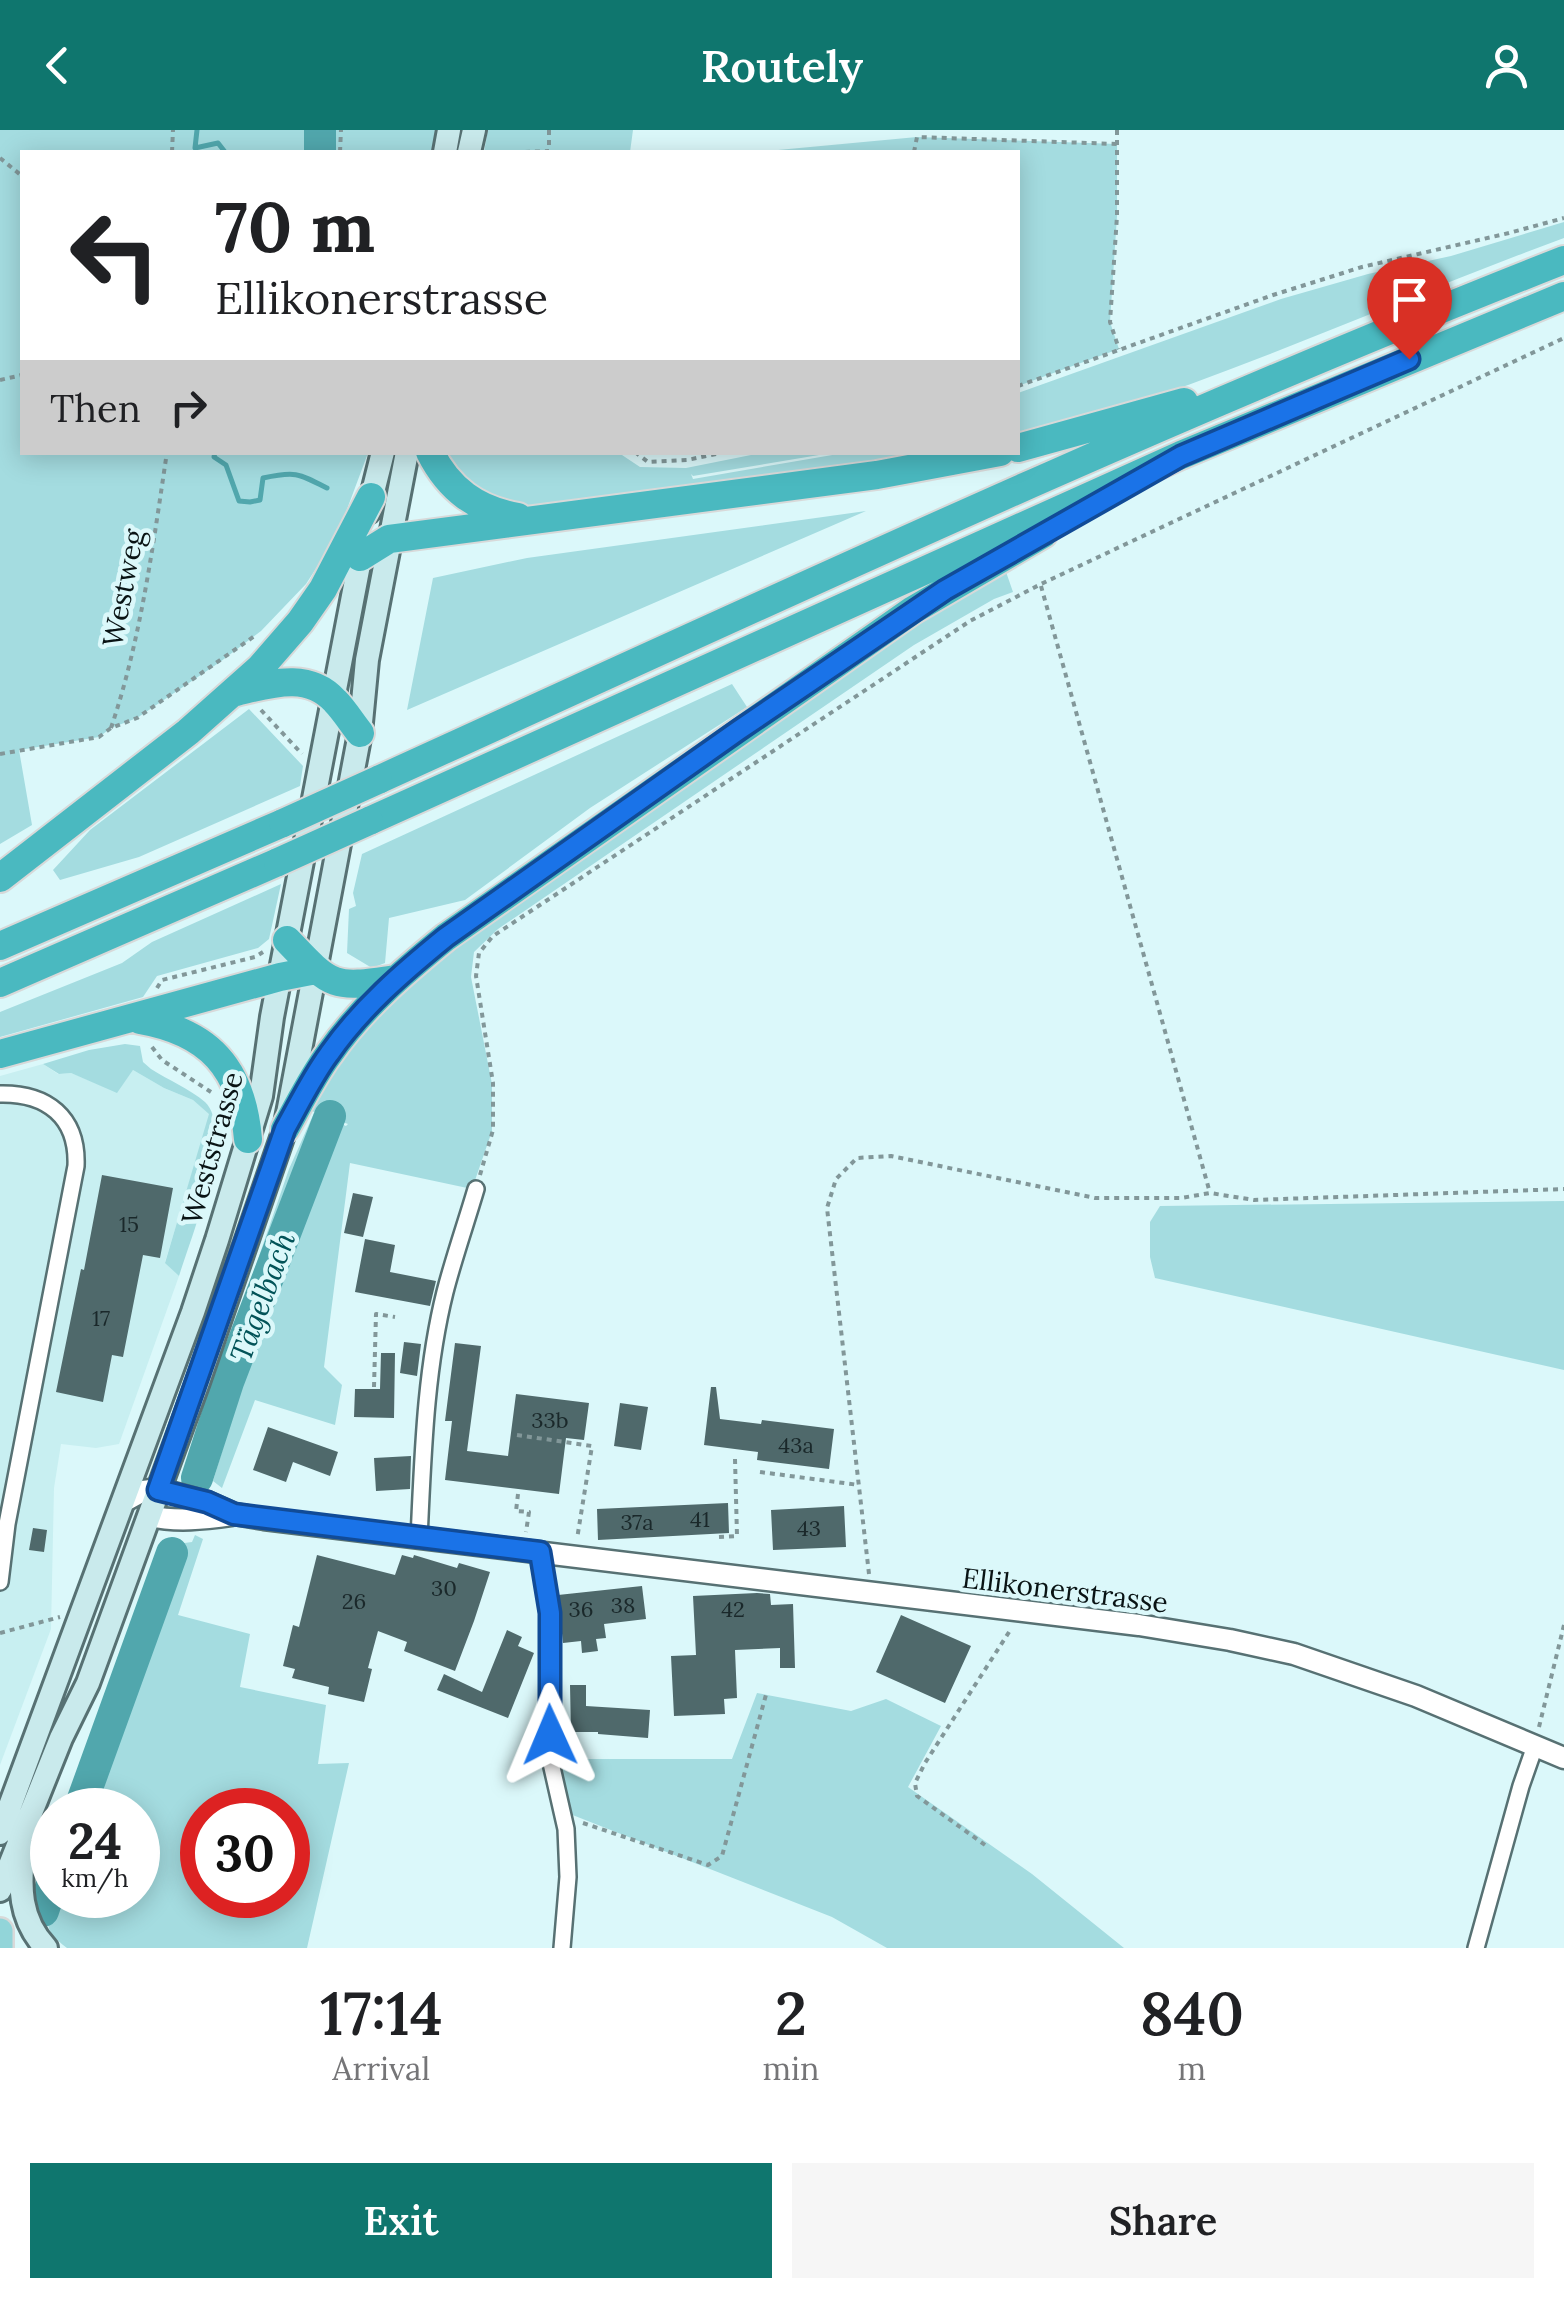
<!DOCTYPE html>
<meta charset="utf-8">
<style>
body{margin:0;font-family:Lora,serif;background:#f6f6f6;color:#202124;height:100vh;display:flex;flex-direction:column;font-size:38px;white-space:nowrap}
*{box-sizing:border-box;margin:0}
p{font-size:32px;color:#757577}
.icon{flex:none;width:55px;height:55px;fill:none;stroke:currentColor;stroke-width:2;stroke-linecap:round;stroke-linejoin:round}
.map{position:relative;height:1818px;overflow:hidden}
.sheet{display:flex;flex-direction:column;background:#fff;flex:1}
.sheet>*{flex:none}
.top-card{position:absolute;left:20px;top:20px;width:1000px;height:305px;border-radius:0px;box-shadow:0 5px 25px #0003;background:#fff;color:#202124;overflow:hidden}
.speed{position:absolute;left:30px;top:1658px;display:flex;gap:20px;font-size:50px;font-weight:700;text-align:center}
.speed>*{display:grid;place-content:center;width:130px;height:130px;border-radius:50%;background:#fff;box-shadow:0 5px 25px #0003;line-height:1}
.speed small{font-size:25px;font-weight:400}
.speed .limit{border:15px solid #d22;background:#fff;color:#111}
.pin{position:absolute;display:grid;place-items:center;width:85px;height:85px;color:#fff;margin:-102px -42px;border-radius:50% 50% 50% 0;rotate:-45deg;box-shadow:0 0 10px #0007}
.pin .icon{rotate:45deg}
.me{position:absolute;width:110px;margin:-55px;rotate:359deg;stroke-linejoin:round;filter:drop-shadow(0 0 8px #0008)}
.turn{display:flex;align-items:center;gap:35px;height:210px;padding:0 30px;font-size:45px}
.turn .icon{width:130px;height:130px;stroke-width:2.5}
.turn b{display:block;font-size:70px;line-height:85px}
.then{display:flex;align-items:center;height:95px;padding:0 30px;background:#0003;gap:20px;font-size:38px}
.eta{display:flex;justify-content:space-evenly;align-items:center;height:170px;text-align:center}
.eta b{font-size:60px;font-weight:600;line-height:70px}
.action{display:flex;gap:20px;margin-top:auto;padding:20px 30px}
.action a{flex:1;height:115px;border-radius:0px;background:#0f766e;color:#fff;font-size:40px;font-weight:600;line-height:115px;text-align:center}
.action a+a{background:#f6f6f6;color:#202124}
header{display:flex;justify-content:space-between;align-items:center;height:130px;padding:0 30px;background:#0f766e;color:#fff;font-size:45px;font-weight:600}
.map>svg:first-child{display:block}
.built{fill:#c8eff1}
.green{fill:#a4dce0;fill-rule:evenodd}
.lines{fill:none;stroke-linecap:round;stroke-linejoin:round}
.stream{stroke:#51a7ad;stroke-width:5}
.river{stroke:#51a7ad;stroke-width:32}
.building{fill:#4f696b}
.minor-casing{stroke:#577173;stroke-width:20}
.tertiary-casing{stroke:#577173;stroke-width:25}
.secondary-casing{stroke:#577173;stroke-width:28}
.primary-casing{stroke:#d8d9d9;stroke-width:30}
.motorway-casing{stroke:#d8d9d9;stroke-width:32}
.path{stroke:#829799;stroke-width:4;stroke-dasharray:5 5;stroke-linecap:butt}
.minor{stroke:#fff;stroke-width:15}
.tertiary{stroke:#fff;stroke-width:20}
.secondary{stroke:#c9eaec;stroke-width:22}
.primary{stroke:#92d5d9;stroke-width:25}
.motorway{stroke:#4ab9c0;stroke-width:28}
.motorway-bridge-casing{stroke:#d8d9d9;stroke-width:32;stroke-linecap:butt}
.motorway-bridge{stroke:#4ab9c0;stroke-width:28}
.route-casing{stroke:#114b97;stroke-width:25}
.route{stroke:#1a73e8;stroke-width:18}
.labels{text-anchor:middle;stroke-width:9;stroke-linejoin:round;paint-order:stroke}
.number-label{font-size:22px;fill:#1a282a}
.street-label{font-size:28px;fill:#091314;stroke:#dbf8fa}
.water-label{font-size:30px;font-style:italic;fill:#025358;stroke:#dbf8fa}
</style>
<header><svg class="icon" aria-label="back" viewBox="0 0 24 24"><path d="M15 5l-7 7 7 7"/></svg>Routely<svg class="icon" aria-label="person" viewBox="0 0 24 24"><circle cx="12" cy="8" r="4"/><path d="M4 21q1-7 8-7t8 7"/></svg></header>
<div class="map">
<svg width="1564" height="1818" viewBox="0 0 1564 1818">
<rect width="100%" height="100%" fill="#dbf8fa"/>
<path class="built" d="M43,934L58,944L71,943L117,962L133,940L164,958L193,970L210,984L165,1132L179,1146L119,1314L96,1318L61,1314L54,1358L51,1499L0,1635V946Z"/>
<path class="green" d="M0,0H437L432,22H22V322L368,323L343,390L324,426L306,454L261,501L220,532L137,588L111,598L99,607L19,620L32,695L0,714Z
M488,0H633L630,22H484Z
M917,7L1117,14V86L1110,192L1119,219L1018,256V22H757Z
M1564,92V108C1411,164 1262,233 1106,283C1077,292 1047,299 1018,306V263L1281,169L1368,144L1451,126Z
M440,323H619L640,337L686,338L761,323H831L693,346L691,344L693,349L844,323H938L571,376L528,377L485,368Z
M866,381L407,580L433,448L527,428Z
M1005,439L1013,462L994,469L914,515L498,799L474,822L471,847L492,954V1001L472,1059L350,1033L324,1237L342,1255L335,1295L255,1270L222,1358L213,1351L224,1315L211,1351L192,1340L205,1283L289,1039L314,983L346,996L348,994L309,980L346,920L384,875L445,819L916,492Z
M732,554L747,577L590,678L465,770L389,788L385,833L372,838L347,823L349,779L356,776L353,763L362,724Z
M249,579L303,636L300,656L139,727L60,750L53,740L90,700Z
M281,754L269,809L258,818L157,846L143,867L0,907V882L122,833L152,812Z
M125,914L140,916L143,932L151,939C168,950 190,959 205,972C235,1000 190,1110 179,1146L165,1133L209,984L193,970L164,958L133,940L117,963L71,943L59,944L43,934L89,920Z
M1564,1071V1240L1155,1148L1150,1127V1092L1160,1076Z
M195,1405L203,1409L178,1485L250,1504L240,1557L326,1575L318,1634L349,1633L307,1818H67C47,1802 44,1798 53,1772L37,1761L52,1722V1765H138V1680H69L156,1424L162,1416L192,1412ZM202,1680H288V1765H202Z
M757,1563L851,1581L886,1569L941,1596L908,1657L1032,1744L1124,1818H887L832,1787L570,1684L557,1629H732Z"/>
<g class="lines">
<path class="stream" d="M197,0L195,18L218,13L225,22
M215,322L214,327L226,335L239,371L250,372L260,370L263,348C295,341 298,343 327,358"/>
<path class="river" d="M320,22V0
M197,1348L228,1252L330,986
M79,1680L172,1423
M43,1781L52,1754"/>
</g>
<path class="building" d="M102,1045L173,1058L160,1128L143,1125L123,1227L112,1225L103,1272L56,1262L81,1139L84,1140Z
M353,1063L373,1067L363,1107L344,1103Z
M365,1109L395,1115L390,1142L436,1151L430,1176L355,1162Z
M404,1212L421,1214L417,1246L400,1243Z
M455,1213L481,1216L467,1321L508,1326L516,1264L589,1273L584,1310L566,1308L559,1364L445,1350L452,1291H445Z
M381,1223H395L394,1288L354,1287L355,1259H380Z
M711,1257H716L720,1289L761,1294L762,1290L834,1299L829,1339L757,1330L758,1322L704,1315Z
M620,1273L648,1277L641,1320L614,1316Z
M268,1297L338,1322L330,1346L293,1332L286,1352L253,1340Z
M411,1326L410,1359L376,1361L374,1328Z
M728,1373L729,1403L598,1410L597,1379Z
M844,1376L846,1417L773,1420L771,1380Z
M33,1398L47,1400L44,1422L29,1420Z
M317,1425L395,1445L402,1425L413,1428L414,1425L457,1438L459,1433L490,1442L474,1491L455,1541L404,1521L407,1512L378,1501L368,1538L372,1539L364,1572L328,1564L329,1557L292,1548L295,1539L283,1536L293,1495L299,1497Z
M642,1456L646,1489L604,1494L606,1508L596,1509L598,1521L582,1523L581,1511L563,1513L558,1465Z
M757,1463L770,1464L771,1475L793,1474L795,1538H780V1518L735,1520L737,1568L724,1569L725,1584L674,1586L671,1526L696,1525L693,1466Z
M901,1485L971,1516L945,1573L876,1542Z
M507,1500L522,1507L518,1516L534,1523L508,1588L437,1560L444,1544L482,1562Z
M570,1555H586V1576L650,1580L648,1608L598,1604V1602H571Z"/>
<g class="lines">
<g class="minor-casing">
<path id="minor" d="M0,964C47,963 78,987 76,1036L7,1394L0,1452
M419,1408C423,1326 425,1242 445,1162C454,1127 466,1093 476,1059
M540,1422L550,1483L551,1633L566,1699L568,1747L562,1818
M1476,1818L1521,1656L1535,1616"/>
</g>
<g class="tertiary-casing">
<path id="tertiary" d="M123,1372L143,1361L159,1359L207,1372L234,1384L264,1389L1139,1495L1230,1510L1294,1524L1416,1566L1564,1628
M149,1386C177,1392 204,1389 232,1385"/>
</g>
<g class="secondary-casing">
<path id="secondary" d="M445,22L449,0
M469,22L474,0
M368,382L383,322
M0,1703L193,1182L217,1110L261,966L272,887L363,414
M24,1719C19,1756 19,1789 46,1818
M0,1760L61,1608L88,1553L198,1252L285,999L360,603L367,530L407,322"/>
</g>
<g class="primary-casing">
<path id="primary" d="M0,1801V1818"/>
</g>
<g class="motorway-casing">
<path id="motorway" d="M1018,318L1184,272
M430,322C449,360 477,380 518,387
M360,427L389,409L877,345L1000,322
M236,562C270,554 308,541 335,571C344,580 352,593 360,603
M378,650C771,471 1162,288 1564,130
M369,691L1181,325L1564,166
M0,748L188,602L260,538L300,492L323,459L371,367
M287,810C331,856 331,859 395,849
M0,816L283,693
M0,853L278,732
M140,890C209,902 242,938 248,1009
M0,924L280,847L316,840
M285,999C299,974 312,947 329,924C361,878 403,842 446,807L913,480L1043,404"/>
</g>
<path class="path" d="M549,0V22
M1117,0V86L1110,192L1119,219
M172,22L173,0
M340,22L341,0
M525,22L549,21
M914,22L917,7L1117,14
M0,28L22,46
M0,250L22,245
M1018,256L1273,165L1362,137L1509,103L1564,88
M635,322L648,332L687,330L726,322
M1041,456L1210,1063
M261,580L302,624
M111,598C141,509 153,415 167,322
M0,624L99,607L111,598L137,588L256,505
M157,858L162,850L255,827L263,822
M152,917L162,930L211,962
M480,1045L493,1000V953L476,846L479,823L493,806L970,491L1041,454L1564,208
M374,1257L376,1184L395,1187
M517,1305L592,1316L577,1409
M760,1342L859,1355
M518,1364L516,1381L529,1382L526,1402
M719,1407L737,1406L735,1329
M869,1444L827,1078L836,1049L857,1028L891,1026L1095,1068H1181L1210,1063L1254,1070L1564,1059
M0,1503L60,1487
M1539,1597L1564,1495
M583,1693L708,1735L722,1726L767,1561
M985,1715L917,1666L915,1653L925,1633L1011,1499"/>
<use href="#minor" class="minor"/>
<use href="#tertiary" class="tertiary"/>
<use href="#secondary" class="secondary"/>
<use href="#primary" class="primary"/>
<use href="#motorway" class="motorway"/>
<g class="motorway-bridge-casing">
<path id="motorway-bridge" d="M283,693L378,650
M278,732L369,691"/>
</g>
<use href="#motorway-bridge" class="motorway-bridge"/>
</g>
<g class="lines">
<g class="route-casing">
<path id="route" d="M550,1605V1483L540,1422L234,1384L207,1372L158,1360L285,999C299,974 312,947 329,924C361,878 403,842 446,807L739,600L945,460L1181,326L1409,229"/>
</g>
<use href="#route" class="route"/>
</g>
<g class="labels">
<g class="number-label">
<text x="129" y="1102">15</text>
<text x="101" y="1196">17</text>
<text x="550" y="1298">33b</text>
<text x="796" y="1323">43a</text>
<text x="700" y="1397">41</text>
<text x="637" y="1400">37a</text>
<text x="809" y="1406">43</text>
<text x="444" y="1466">30</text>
<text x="354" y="1479">26</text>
<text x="623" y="1483">38</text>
<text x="581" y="1487">36</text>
<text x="733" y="1487">42</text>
</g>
<g class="street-label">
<text transform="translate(123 458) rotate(-79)" y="10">Westweg</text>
<text transform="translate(212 1018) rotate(-74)" y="10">Weststrasse</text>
<text transform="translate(1065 1460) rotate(7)" y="10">Ellikonerstrasse</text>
</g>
<g class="water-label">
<text transform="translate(263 1167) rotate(-70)" y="10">Tägelbach</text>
</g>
</g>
</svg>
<div class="speed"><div>24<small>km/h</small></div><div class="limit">30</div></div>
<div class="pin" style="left:1409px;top:229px;background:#d93025"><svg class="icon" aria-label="arrive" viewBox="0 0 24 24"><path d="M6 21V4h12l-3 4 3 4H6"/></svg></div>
<svg class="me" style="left:550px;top:1605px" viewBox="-20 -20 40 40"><path d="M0-17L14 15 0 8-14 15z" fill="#1a73e8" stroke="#fff" stroke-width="4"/></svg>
<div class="top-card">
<div class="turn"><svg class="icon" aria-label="left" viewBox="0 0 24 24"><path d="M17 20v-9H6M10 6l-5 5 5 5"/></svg><div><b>70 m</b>Ellikonerstrasse</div></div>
<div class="then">Then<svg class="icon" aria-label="right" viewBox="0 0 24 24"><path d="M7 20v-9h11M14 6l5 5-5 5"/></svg></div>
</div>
</div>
<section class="sheet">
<div class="eta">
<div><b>17:14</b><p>Arrival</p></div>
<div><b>2</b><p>min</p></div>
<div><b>840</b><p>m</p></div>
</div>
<div class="action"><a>Exit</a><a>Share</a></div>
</section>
